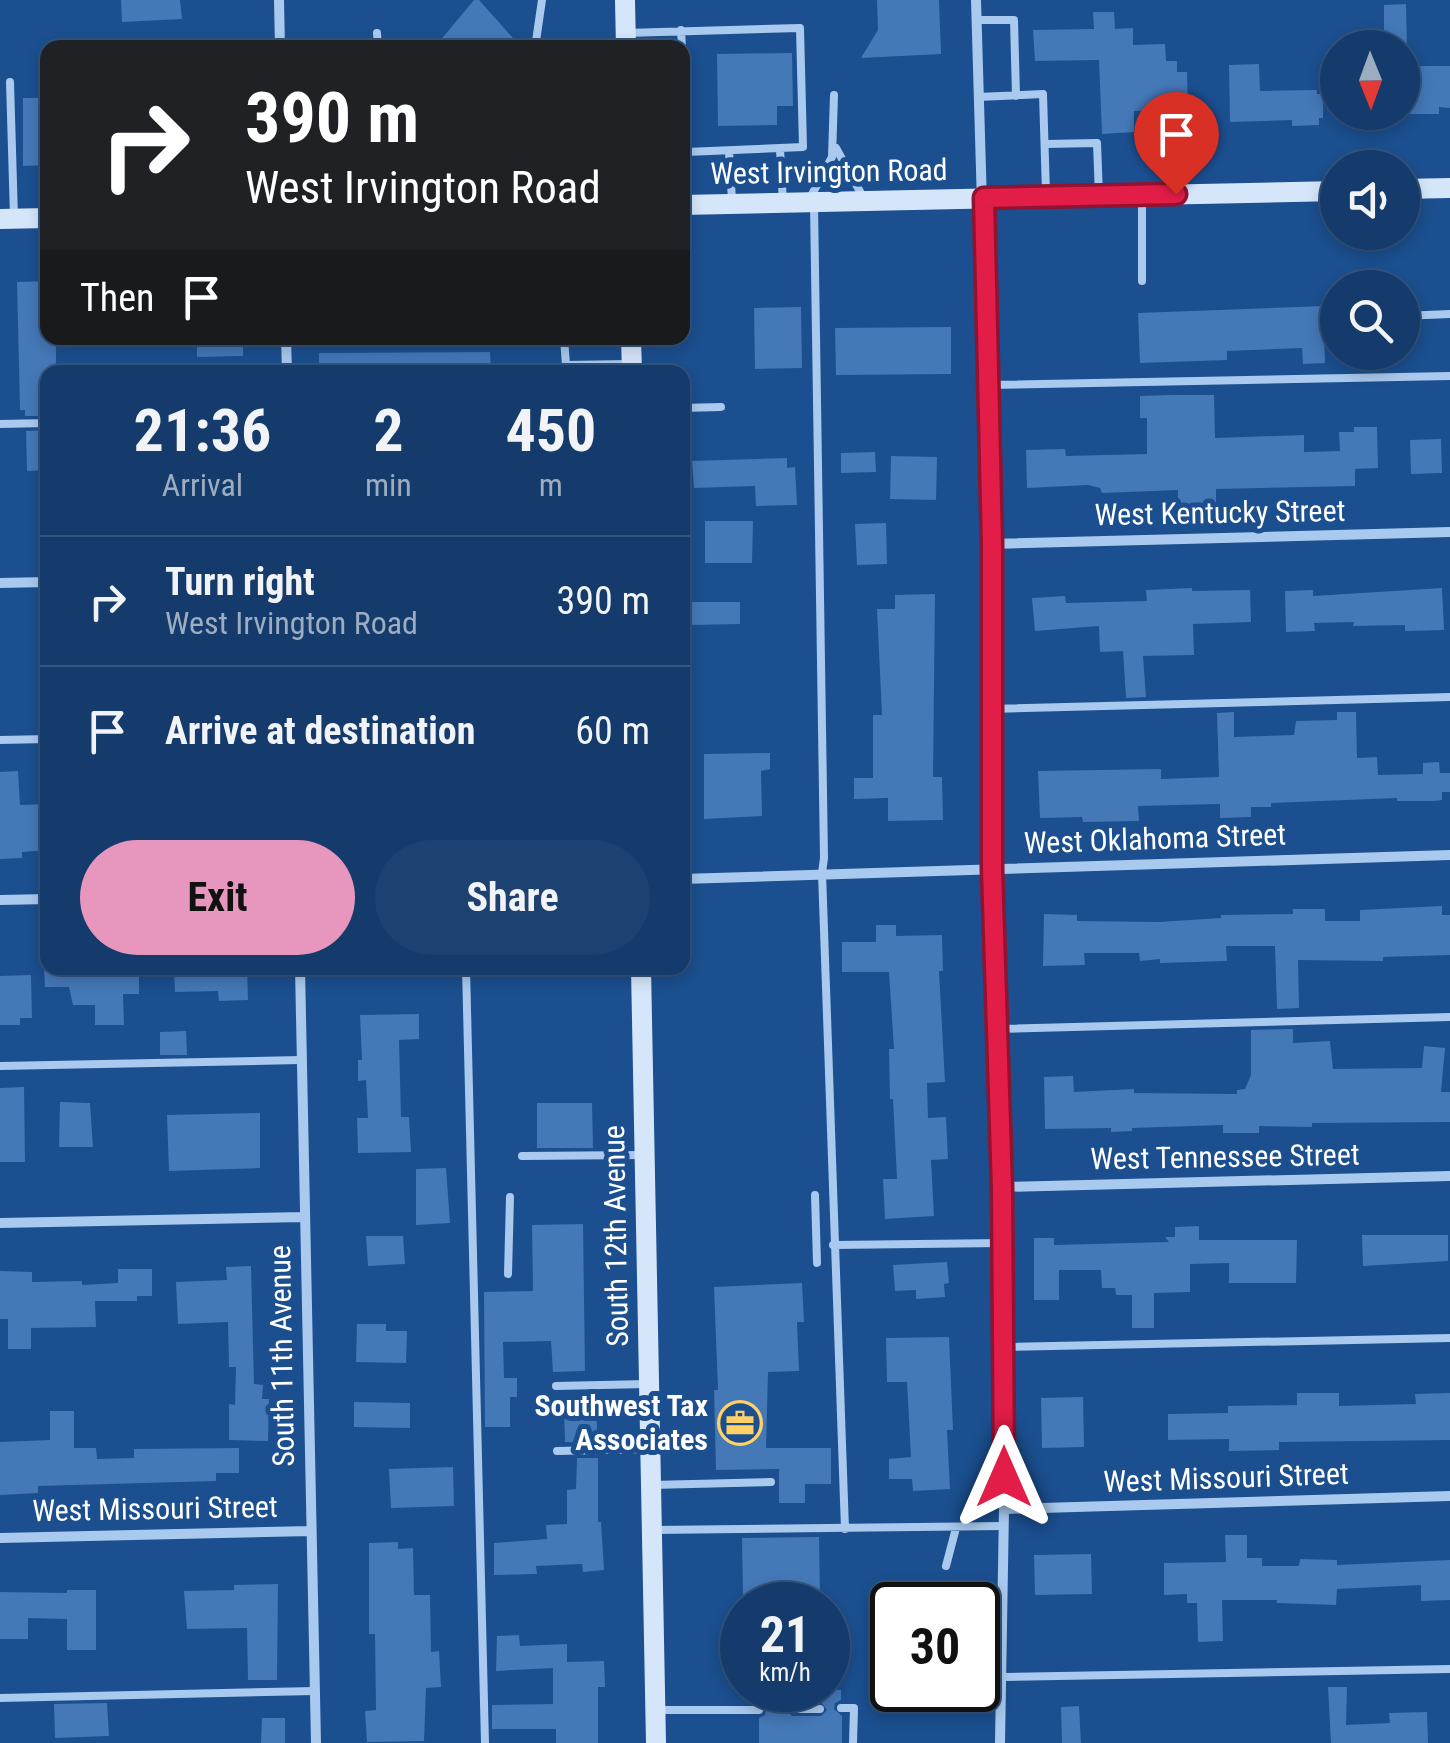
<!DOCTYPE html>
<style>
body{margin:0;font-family:"Roboto Condensed",sans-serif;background:#1d4271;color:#f1f3f6;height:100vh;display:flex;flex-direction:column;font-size:38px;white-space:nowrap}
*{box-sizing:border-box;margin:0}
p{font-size:32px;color:#9dadc1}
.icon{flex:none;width:55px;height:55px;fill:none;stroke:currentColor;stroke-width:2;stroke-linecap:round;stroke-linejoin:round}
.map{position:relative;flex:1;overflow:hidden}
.sheet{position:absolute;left:40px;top:365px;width:650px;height:610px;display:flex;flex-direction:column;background:#143b6b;border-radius:20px;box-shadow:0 5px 15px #0003,0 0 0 2px #33557e}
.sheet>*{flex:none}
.banner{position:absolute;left:40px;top:40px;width:650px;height:305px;border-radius:20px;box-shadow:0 5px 15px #0003,0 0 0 2px #33557e;background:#202124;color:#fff;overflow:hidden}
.needle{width:65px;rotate:179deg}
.fabs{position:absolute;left:1320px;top:30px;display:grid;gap:20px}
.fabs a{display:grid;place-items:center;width:100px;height:100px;border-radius:50%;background:#143b6b;box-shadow:0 5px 15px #0003,0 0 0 2px #33557e;font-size:50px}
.speed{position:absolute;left:720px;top:1582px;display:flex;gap:20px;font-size:50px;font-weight:700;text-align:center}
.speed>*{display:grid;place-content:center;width:130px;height:130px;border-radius:50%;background:#143b6b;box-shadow:0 5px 15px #0003,0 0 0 2px #33557e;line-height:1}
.speed small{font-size:25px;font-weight:400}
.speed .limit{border:5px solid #111;border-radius:15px;background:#fff;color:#111}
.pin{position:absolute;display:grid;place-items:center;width:85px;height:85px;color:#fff;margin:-102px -42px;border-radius:50% 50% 50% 0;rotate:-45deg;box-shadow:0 0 10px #0007}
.pin .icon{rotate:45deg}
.me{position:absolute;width:110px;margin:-55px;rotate:0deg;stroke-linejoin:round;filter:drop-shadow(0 0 8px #0008)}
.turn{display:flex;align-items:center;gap:35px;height:210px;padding:0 40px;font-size:45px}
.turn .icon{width:130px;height:130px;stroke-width:2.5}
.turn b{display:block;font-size:70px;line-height:85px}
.then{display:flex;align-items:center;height:95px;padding:0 40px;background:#0003;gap:20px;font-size:38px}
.eta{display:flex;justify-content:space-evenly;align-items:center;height:170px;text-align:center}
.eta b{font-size:60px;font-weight:700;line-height:70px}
.button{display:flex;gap:20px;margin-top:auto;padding:20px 40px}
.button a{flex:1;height:115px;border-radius:60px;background:#e797bd;color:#111;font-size:40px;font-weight:700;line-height:115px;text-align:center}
.button a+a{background:#1d4271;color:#f1f3f6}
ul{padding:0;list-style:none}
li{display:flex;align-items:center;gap:30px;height:130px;padding:0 40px;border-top:2px solid #33557e}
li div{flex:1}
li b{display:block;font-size:38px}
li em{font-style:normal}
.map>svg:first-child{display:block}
.building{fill:#4478b7;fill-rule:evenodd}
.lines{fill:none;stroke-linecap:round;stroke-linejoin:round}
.service{stroke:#a9c9ee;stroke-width:8}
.minor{stroke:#a9c9ee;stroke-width:10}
.secondary{stroke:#d6e6fa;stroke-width:20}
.route-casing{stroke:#92132f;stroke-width:25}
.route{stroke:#e11d48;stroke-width:18}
.labels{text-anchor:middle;stroke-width:10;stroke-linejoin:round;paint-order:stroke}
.street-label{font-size:30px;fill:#fff;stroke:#1b4f8f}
.poi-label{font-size:30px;font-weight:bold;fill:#fff;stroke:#1b4f8f;text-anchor:end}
</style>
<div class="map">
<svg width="1450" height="1743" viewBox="0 0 1450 1743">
<rect width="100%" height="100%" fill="#1b4f8f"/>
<path class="building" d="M121,0H180L182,19L122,22Z
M474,0H479L513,38L503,48H434Z
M877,0H939L941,54L861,58L878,30Z
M1406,4L1407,48H1384V5Z
M1093,12H1114L1115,29L1133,28V45L1165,44L1166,61H1177V72H1187L1188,109L1134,111V132L1102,134L1099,60L1035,61L1033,30L1094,29Z
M792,53L793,106H777V125L718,126L717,54Z
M1259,64L1260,91L1317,90V94H1323V118H1319V125L1292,126V120L1230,122L1229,65Z
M1404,66H1450V108L1439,107V114H1404Z
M23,98H48V165L23,166Z
M48,281V338H56V372H48V416H25V410H20L17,282Z
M1323,306L1325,363L1303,364L1302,348L1227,351V360L1140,363L1138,313Z
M801,307L802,368L755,369L754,308Z
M951,327V374L836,375L835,328Z
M197,338H243V356L197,357Z
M490,352L491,372H319V353Z
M1170,395H1214L1215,438L1304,435V452L1340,451L1339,432H1354V427H1377L1378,468L1355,469V486L1216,489V505H1202V510H1178V490L1102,493L1100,488L1088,485L1027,488L1026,450L1065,449L1066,456L1147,454V418H1140V396Z
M48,430V470L27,471L26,431Z
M1441,439L1442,473L1411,474L1410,440Z
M875,452L876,472L841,473V453Z
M891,456L937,457L936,500L890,499Z
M787,458V468L795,467L797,505L756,506L755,486L694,488L692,461Z
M705,521H753L752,563H705Z
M886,523L887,564L857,565L855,524Z
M1192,588V591L1250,590L1251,622L1193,624L1194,655L1143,656L1146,697L1126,698L1123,651L1100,652L1099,626L1035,631L1032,598L1065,596L1066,603L1147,601L1146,590Z
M1442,588L1444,630L1405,631V625L1353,626L1354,622L1314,623L1315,631L1286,632L1285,591L1313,590V596Z
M935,594L933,777H942L943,820L888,821V798L854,799V778H873V715H882L877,609H895V595Z
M691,602H740V624L692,625Z
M1234,712V737L1294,735L1296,721L1337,720V712H1356L1357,758L1377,757L1378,775L1423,774V763L1439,762L1440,773H1450V792H1442V800L1434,801H1397V798L1271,803V807H1251V817L1220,818V804L1138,806L1139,821L1083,822L1082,817L1040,818L1038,771L1161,769V779L1219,777L1217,713Z
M770,753V769L761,771L762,816L704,819V754Z
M18,771L20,805L48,804V850L22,852V858L0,859V772Z
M1442,906V915H1450V955L1383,957V961L1298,960L1299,1008L1277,1009L1275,946H1226L1227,961L1160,963V959L1140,961L1139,953H1084L1085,965L1043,966L1044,914L1077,915V921L1159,922L1221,918V915L1293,914V909H1325V921H1360V910Z
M876,925H896V936L942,935L943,971H939L945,1082L927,1083L928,1118L946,1117L948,1159L931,1160L934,1216L885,1219L883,1179H897L893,1099H890L889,1049H894L889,972H842V942H876Z
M44,968H139V994H123L124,1025H95V1005H73L69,987H45Z
M174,968H247L248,1000L219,1001L218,991L175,992Z
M31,975L32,1018H20V1025H0V976Z
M419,1014V1039L399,1040L401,1117H409L411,1152L358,1153L357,1118H368L366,1080L358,1081V1060H362L360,1015Z
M1293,1029V1043L1330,1041L1333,1069L1422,1068L1424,1046L1445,1048L1441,1092H1450V1122L1312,1123V1127L1259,1126V1133H1223V1125L1132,1128V1131L1111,1132V1128L1045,1129L1044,1077L1073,1076L1074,1092L1134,1089V1093L1237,1094V1090L1245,1089L1251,1075V1030Z
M186,1031L187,1055H160V1032Z
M24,1087L25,1162H0V1088Z
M60,1102L90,1103L93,1147H59Z
M537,1103H592L593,1148H537Z
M260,1113V1168L169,1171L167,1115Z
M446,1168L450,1223L416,1225V1169Z
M583,1224L585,1371L553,1372L551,1341L503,1342L504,1378H517V1397H510V1427H485L484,1292L533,1291L532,1225Z
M1199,1226V1240H1297L1296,1283H1229V1263L1190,1264V1292L1154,1293V1328H1132V1295H1116L1115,1288H1102L1101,1270H1059V1300H1034V1238H1054V1245L1169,1242L1165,1237H1175V1227Z
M1362,1235H1448V1261L1363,1266Z
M366,1236H403L405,1264L368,1266Z
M947,1262L949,1283L944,1284L945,1297L916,1299V1290L895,1291L893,1265Z
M251,1266L254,1384L263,1385L262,1399H269L268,1441L229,1440V1404L235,1405L236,1367H229L228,1322L178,1324L176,1282L227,1280L226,1267Z
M118,1269H152V1296H137V1301H95L96,1327L31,1328V1349H8V1319H0V1271L32,1272V1282L82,1281V1285L118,1283Z
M802,1283L804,1322H797L799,1371L768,1372L766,1448H831V1484H805V1503H779V1469L716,1470L714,1390H718L714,1287Z
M357,1324H386V1331H407L406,1363L356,1362Z
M949,1337L953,1430H947L950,1489L913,1491L912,1479H889V1459L911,1457L907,1382H887L886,1338Z
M1297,1393H1339V1406L1416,1404L1415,1394L1450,1393V1440L1279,1442V1450L1229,1451V1439L1168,1440V1414L1228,1413V1406L1297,1405Z
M1083,1397L1084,1447L1042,1448L1041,1398Z
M354,1402L410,1403V1428L354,1427Z
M596,1410L598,1443L565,1442L564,1412Z
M50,1411H74V1448H96L97,1459L134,1458V1449L239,1448V1473H216V1481L38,1486V1493L0,1495V1442L50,1440Z
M577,1458H598V1522H601L604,1570L583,1572L582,1564L536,1566L537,1574L494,1575V1543L547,1539L546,1525L567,1524V1490L576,1489Z
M453,1467L454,1506L391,1508L389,1469Z
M1225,1535H1247V1558H1262V1566H1299L1300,1559L1337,1560V1565L1450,1560V1600L1421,1601V1585L1337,1589L1336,1605L1277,1603V1600H1222L1223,1641L1198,1642L1197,1603H1187V1594L1164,1595V1563L1226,1562Z
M819,1537L820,1596L743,1597L742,1538Z
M398,1542V1549L413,1548L414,1595H430L431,1652L439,1651L441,1687L426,1688L424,1741L367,1742L365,1711L376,1710L375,1634H369V1543Z
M1091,1554L1092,1594L1035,1595L1034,1555Z
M278,1584L277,1680H248L247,1628L187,1629L184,1591L234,1590V1585Z
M67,1590H96V1650H67V1619L28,1618V1639H0V1592L67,1593Z
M519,1635L520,1646L567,1644V1662L604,1661L605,1687H598V1743H556V1729H492V1705L553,1704V1668L496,1671L497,1636Z
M1328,1687H1347L1346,1725L1390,1723L1389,1713L1427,1712L1428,1743H1331Z
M758,1690H841V1700L835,1703L834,1709L842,1716V1743H759V1718L765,1715L766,1709L758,1702ZM792,1702H821L827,1710L821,1716H792L786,1710Z
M107,1703L109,1736L55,1738L54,1704Z
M1079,1706L1081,1743H1062L1061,1707Z
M262,1718H285V1743H261Z"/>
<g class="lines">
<path class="service" d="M977,20H1014L1016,96
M681,30L682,48
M377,33L378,48
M626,33L800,28L803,147L686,152L682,60
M535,48L542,0
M10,82L14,217
M978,97L1043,94L1046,193
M1045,144L1097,143L1099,196
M836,148L863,197
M780,149L783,203
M729,151L732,200
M809,200L832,157L834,95
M814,204L824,858L822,873L845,1529
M1142,281V195
M1402,316L1450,314
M564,338L566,365L629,364
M988,385L1450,376
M682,408L721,407
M0,424L48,423
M990,709L1450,697
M0,740L48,739
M466,968L485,1743
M997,1029L1450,1017
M0,1066L301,1060
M522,1156L643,1155
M815,1195L817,1263
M833,1245L1003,1243
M508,1274L510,1197
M1004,1347L1450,1338
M556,1386L647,1384
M557,1451L647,1449
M651,1485L771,1482
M653,1530L1004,1526
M946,1566L956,1528
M1003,1677L1450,1669
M0,1698L315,1691
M841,1708H854L853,1743
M793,1709H820
M655,1710H759"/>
<path class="minor" d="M279,0L280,48
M976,0L992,544V869L1002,1187L1004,1509L1000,1743
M286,338L287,372
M992,544L1450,532
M0,583L48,582
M682,879L1450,855
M0,900L48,899
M300,968L316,1743
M1002,1187L1450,1176
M0,1223L304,1217
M1004,1509L1450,1496
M0,1538L311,1531"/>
<path class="secondary" d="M625,0L626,48
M1402,189L1450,188
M682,205L1338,191
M0,219L48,218
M631,338L632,372
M641,968L656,1743"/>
</g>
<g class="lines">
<g class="route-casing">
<path id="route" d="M1004,1477L1002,1188L992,869V544L984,198L1176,194"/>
</g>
<use href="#route" class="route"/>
</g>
<defs>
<g id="office-ring" transform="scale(2.25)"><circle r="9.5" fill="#1b4f8f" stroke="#ffd166" stroke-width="1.5"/><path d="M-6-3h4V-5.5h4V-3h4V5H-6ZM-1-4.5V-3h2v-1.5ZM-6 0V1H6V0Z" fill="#ffd166"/></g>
</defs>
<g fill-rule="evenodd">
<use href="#office-ring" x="740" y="1423"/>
</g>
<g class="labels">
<g class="street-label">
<text transform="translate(829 172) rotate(-1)" y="10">West Irvington Road</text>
<text transform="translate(1220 513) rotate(-1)" y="10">West Kentucky Street</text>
<text transform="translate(1155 839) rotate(-2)" y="10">West Oklahoma Street</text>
<text transform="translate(1225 1157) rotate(-1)" y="10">West Tennessee Street</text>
<text transform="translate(616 1236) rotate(-91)" y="10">South 12th Avenue</text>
<text transform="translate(282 1356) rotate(-91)" y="10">South 11th Avenue</text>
<text transform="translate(1226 1478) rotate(-2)" y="10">West Missouri Street</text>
<text transform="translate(155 1509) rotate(-1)" y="10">West Missouri Street</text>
</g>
<g class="poi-label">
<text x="708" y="1416">Southwest Tax<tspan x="708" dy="34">Associates</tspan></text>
</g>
</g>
</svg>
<div class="fabs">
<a><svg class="needle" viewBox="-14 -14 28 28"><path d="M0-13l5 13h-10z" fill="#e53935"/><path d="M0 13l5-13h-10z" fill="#9dadc1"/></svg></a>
<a><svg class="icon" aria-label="sound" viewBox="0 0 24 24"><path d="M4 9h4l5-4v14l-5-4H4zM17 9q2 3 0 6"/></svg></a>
<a><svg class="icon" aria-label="search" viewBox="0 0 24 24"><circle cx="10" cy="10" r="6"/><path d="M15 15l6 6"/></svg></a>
</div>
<div class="speed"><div>21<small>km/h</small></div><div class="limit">30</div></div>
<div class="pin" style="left:1176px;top:194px;background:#d93025"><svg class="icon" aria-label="arrive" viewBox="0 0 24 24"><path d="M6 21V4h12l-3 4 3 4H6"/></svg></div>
<svg class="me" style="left:1004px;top:1477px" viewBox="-20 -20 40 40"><path d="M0-17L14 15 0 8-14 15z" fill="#e11d48" stroke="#fff" stroke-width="4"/></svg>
<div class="banner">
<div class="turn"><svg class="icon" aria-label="right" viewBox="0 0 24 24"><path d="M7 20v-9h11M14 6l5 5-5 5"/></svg><div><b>390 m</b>West Irvington Road</div></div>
<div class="then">Then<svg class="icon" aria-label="arrive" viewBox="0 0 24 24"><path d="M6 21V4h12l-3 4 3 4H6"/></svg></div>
</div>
<section class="sheet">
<div class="eta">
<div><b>21:36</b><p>Arrival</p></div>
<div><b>2</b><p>min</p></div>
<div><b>450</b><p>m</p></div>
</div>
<ul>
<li><svg class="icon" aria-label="right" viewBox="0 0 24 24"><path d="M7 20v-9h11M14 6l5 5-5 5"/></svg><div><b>Turn right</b><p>West Irvington Road</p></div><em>390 m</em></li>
<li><svg class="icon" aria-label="arrive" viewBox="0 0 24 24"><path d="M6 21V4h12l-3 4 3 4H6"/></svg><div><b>Arrive at destination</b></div><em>60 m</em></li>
</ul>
<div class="button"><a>Exit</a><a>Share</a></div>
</section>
</div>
